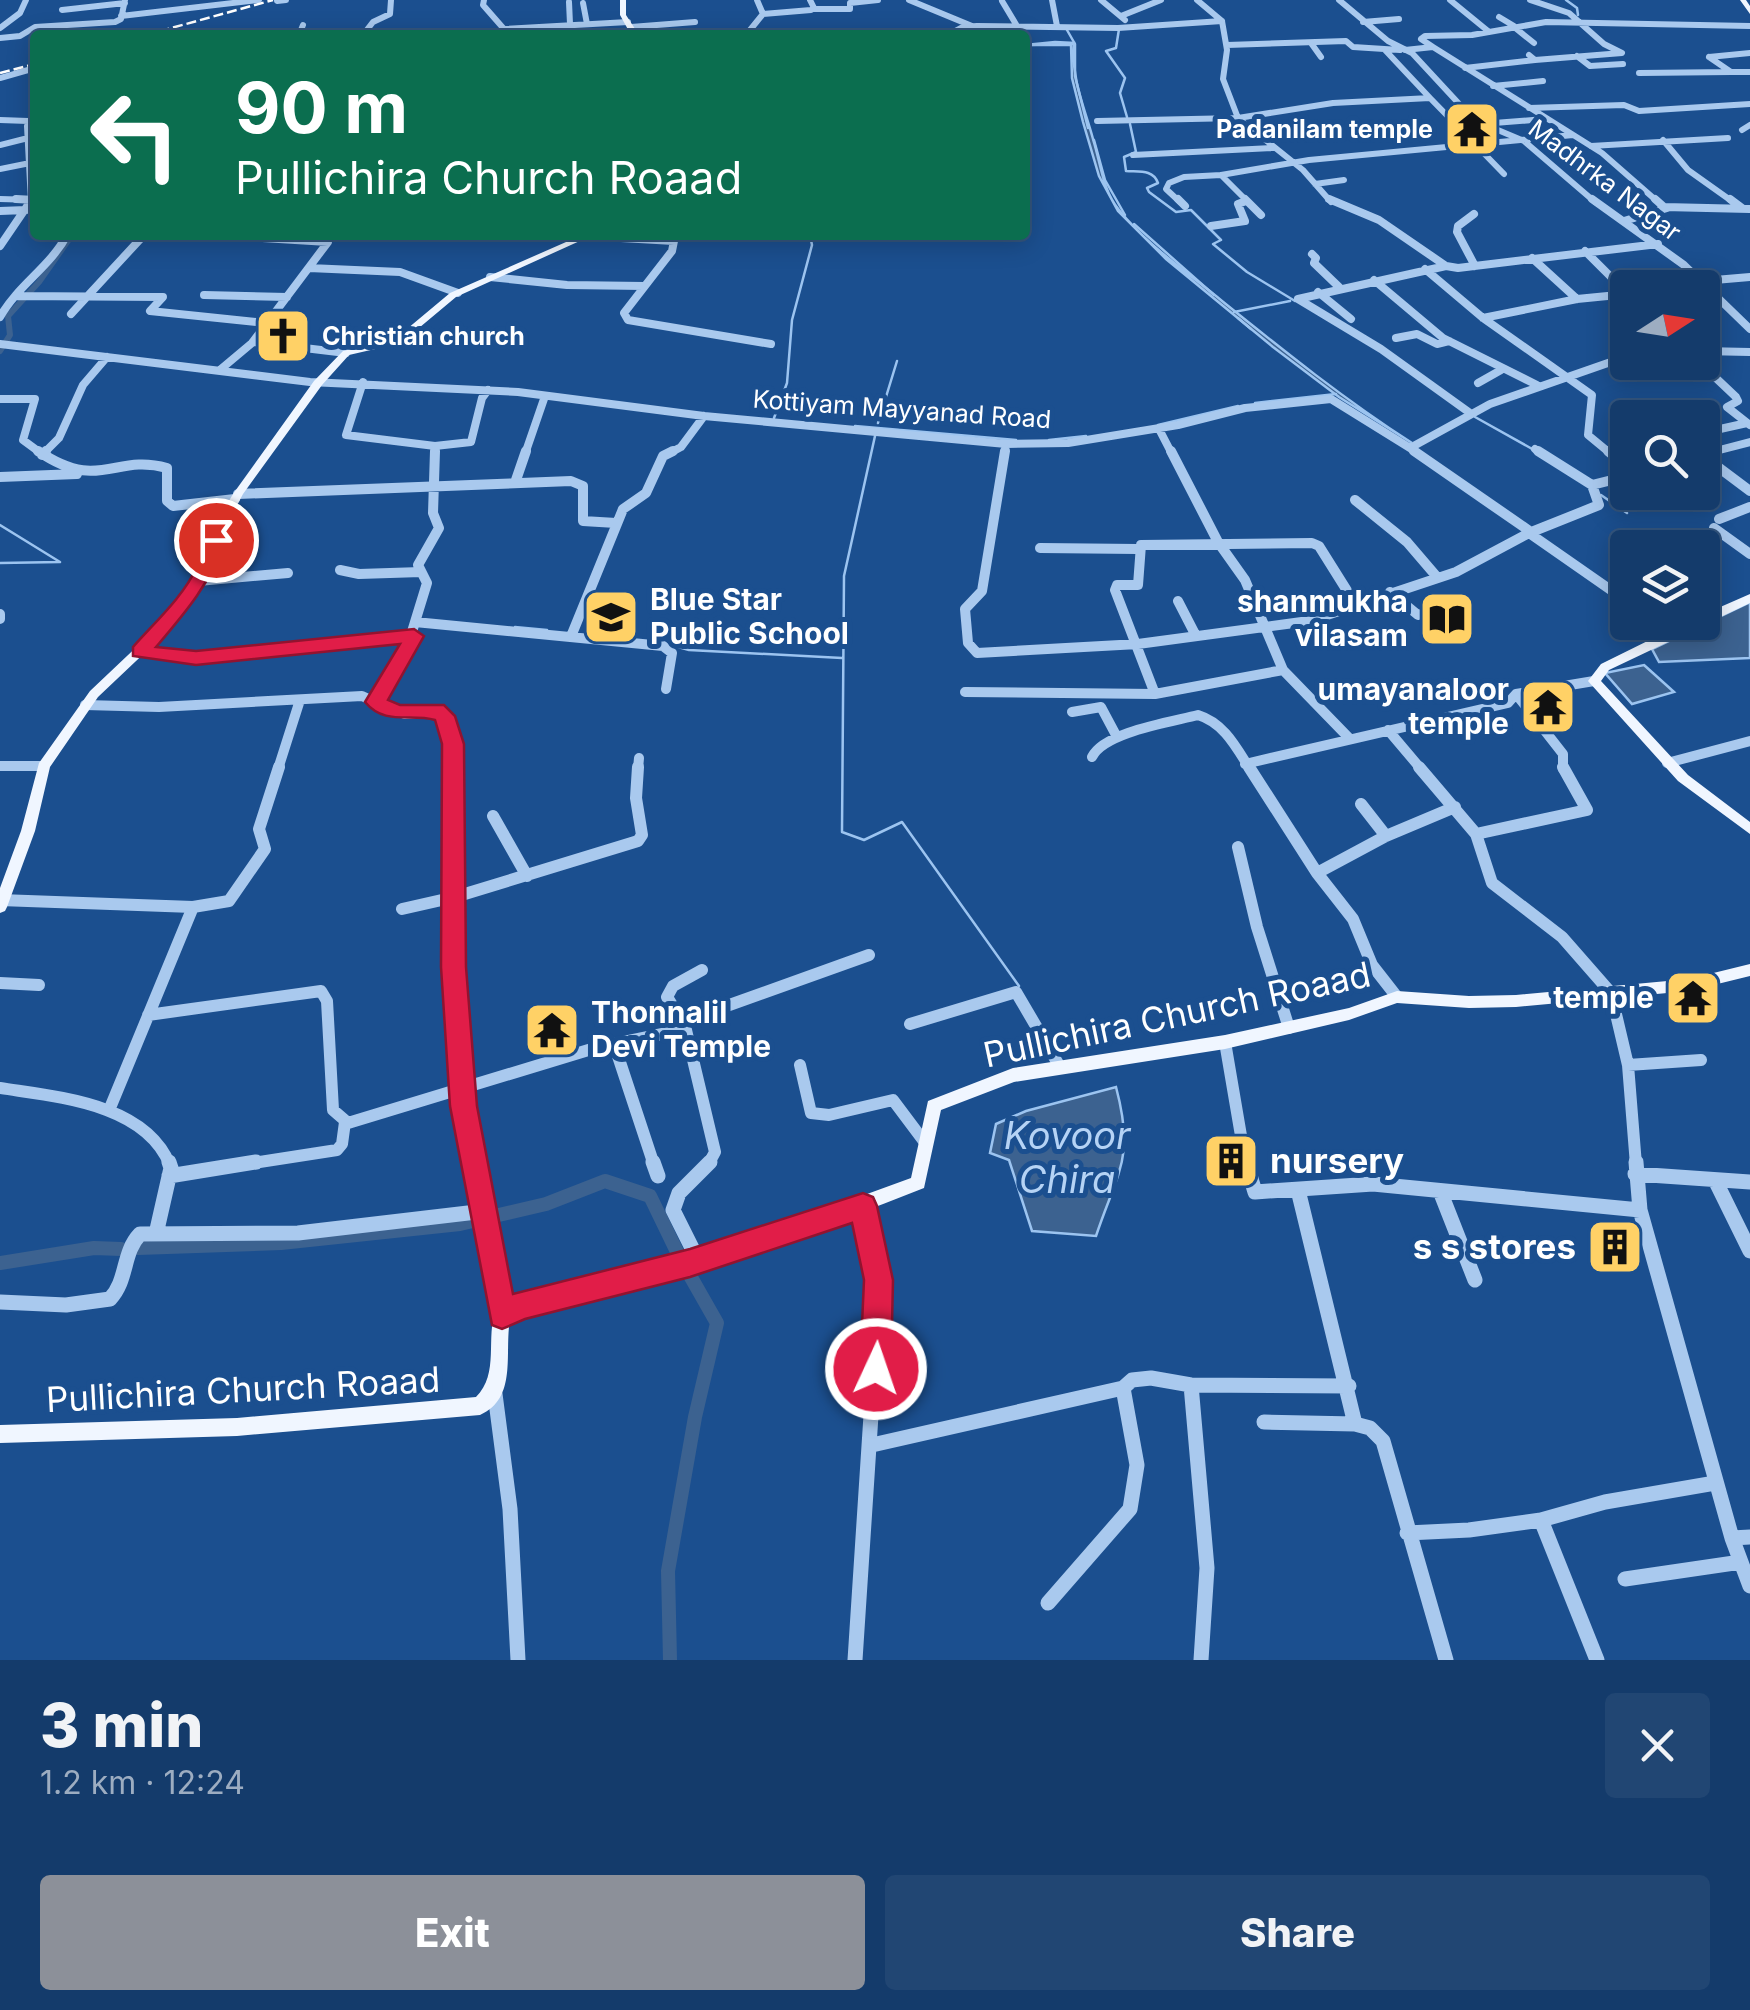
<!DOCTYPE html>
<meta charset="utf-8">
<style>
body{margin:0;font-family:Inter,sans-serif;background:#214673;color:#f1f3f6;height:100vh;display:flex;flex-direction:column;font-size:38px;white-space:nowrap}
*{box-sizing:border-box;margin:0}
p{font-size:32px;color:#9dadc1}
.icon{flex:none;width:55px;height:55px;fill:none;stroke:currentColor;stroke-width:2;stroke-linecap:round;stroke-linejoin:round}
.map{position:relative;height:1660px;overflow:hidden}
.drawer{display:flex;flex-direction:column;background:#143b6b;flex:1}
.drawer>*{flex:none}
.top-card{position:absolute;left:30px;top:30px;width:1000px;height:210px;border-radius:10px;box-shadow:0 5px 25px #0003,0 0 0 2px #33557e;background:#0b6e4f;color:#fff;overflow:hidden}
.needle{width:65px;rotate:78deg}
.fabs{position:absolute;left:1610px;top:270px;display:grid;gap:20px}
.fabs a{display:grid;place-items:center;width:110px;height:110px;border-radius:10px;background:#143b6b;box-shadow:0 5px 25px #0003,0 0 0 2px #33557e;font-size:50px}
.pin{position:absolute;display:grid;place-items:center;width:85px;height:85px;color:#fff;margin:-42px;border:5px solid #fff;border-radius:50%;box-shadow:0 2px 10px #0007}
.me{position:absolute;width:110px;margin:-55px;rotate:3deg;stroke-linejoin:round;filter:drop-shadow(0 0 8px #0008)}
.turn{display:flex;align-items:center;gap:35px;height:210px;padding:0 40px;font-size:45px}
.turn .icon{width:130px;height:130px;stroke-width:2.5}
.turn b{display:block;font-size:70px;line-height:85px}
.round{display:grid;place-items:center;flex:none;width:105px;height:105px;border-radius:10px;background:#214673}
.headline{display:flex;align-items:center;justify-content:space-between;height:170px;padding:0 40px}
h1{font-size:60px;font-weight:800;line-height:75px}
.primary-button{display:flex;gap:20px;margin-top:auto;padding:20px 40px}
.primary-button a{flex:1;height:115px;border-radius:10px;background:#8c9099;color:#fff;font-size:40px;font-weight:800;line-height:115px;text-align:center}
.primary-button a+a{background:#214673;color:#f1f3f6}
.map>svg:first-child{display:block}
.water{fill:#3c6290;stroke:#9cc4f0;stroke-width:2.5}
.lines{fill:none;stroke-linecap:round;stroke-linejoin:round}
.stream{stroke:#9cc4f0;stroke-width:2.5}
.canal-far1{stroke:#3c6290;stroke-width:6}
.canal{stroke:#3c6290;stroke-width:14}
.minor-far4{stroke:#a9c9ee;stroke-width:6}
.minor-far3{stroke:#a9c9ee;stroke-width:8}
.minor-far2{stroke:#a9c9ee;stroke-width:10}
.minor-far1{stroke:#a9c9ee;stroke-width:12}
.minor{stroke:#a9c9ee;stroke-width:15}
.major{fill:#f0f6ff;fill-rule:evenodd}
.rail{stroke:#fff;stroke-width:2.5;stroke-dasharray:10 4;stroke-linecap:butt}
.route{fill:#e11d48;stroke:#92132f;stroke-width:2.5}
.labels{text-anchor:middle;stroke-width:10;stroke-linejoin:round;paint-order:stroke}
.far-poi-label{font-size:25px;font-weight:bold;fill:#fff;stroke:#1b4f8f;text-anchor:end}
.far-street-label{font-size:25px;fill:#fff;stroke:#1b4f8f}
.poi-label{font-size:30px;font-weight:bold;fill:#fff;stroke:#1b4f8f;text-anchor:end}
.near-street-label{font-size:35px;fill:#fff;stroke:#1b4f8f}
.near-poi-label{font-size:35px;font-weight:bold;fill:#fff;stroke:#1b4f8f;text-anchor:start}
.near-water-label{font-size:38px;font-style:italic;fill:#b5d3f5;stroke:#1b4f8f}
</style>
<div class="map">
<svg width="1750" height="1660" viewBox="0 0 1750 1660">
<rect width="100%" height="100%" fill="#1b4f8f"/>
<path class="water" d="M1055,42L1074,43C1071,79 1084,106 1093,139C1101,164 1102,189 1119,210C1148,246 1187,272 1222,301C1284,351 1345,400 1412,443L1339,397L1273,347L1166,259L1118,211L1099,176L1083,122L1072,78L1071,45H1025Z
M1750,602V658L1659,662L1652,649Z
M1644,665L1674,692L1632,704L1605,673Z
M1116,1087C1135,1159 1118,1170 1096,1236L1032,1231L1009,1160L990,1153L996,1124L1026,1111Z"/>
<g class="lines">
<path class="stream" d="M1566,0L1577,8L1578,15
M1119,29L1116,48L1106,51L1125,78L1120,93L1127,117
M1067,30L1075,44V76L1088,128
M1025,45L1073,44
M1130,124L1136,152L1124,157L1126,171C1139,172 1153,169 1158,183L1147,188L1149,192L1176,212L1191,210L1221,240L1213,244L1247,272L1295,301
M1094,140L1105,180L1125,215
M1134,224L1214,295
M1234,312L1290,301
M1238,318L1251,329
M1255,403L1336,394
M1475,417L1534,450
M774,418L787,383L792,320L812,245L810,235
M878,423L897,361
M1158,425L1238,406
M855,426L1016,440
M875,436L844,576L842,832L864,840L902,822L1019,986
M1049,440L1086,436
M1601,495L1627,513
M0,525L60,562L0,563
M515,627L547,630
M671,645L689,650L842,658"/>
<path class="canal-far1" d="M0,351L10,335L8,316L39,282L72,235"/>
<path class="canal" d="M138,1248L281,1243L460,1224L546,1204L605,1181L650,1196L680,1258
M0,1263L94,1248L121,1249
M670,1660L668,1571L695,1417L717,1323L688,1272"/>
<path class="minor-far4" d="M484,0L483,5L504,29L500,35
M909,0L972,26
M1052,0L1057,26
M1101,0L1125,20
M1197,0L1222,21
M1339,0L1388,41L1412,53L1474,120L1524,141L1595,202
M1450,0L1488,31
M1530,0L1569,13L1604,44L1622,53L1535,60
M277,1L286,0
M1002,1L1017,26
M569,2L570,24
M583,3L587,24
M813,9H850V3L878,0
M62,10L125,3
M763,14L811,10L814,8L810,0
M121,16L259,0
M1121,16L1161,0
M1499,17L1514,26
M1363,22L1399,19
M631,27L695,22
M1514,27L1534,43
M0,28L20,13L26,0
M504,29L628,22
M299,35L303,25
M363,35L373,22L390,14L391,0
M746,35L763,14L757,0
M948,35L963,27L977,26L1118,28L1222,21L1227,50L1223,79L1238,118L1303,170L1331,202
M0,38L20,36L35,27L115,22L121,19L125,0
M1311,43L1321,57
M1227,45L1346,41L1353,47L1400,50
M1433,47L1602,153L1658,202
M1385,50L1430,98
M1405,50L1433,47L1421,39L1425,36L1472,35L1546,22L1750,26
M1577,56L1590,66L1623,64
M1709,57L1731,72H1750
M1709,57L1750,53
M1465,68L1535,60L1529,55
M1639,73L1731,72
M0,78L35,68
M1493,86L1543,81
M1529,108L1624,105L1639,111L1750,104
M0,120L28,121
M1097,121L1238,118L1333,103L1430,98L1504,174
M1494,123L1545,119
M1742,130L1750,125
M1663,140L1688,170L1733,202
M0,145L28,138
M1591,146L1728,138
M1133,155L1272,148
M0,169L35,162
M1315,184L1344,180
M0,199L35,200
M31,202L27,126L35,111
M1180,202L1166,189L1169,183L1184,177L1221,175
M1248,202L1221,175L1309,160L1573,135"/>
<path class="minor-far3" d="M16,199L35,200
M1178,199L1185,206
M1245,199L1261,215
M1329,199L1379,220L1446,266L1458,268L1658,244
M1592,199L1684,265L1750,329
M1655,199L1664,207L1750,209
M1730,199L1742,208
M0,211L26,210
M1474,214L1458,226L1457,232L1475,266
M1624,221L1667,208
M1211,226L1245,221L1238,204L1246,201
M215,235L328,242L252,343L221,369
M568,235L674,241L672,251L624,313L628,320L771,344
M0,246L32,199
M1585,251L1628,294
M1312,254L1316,258L1314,263L1339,287
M1532,258L1577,299
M1446,266L1298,299L1381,349L1470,413
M309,268L400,272L458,293
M1425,269L1483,318L1592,395L1588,435L1611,454
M490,277L567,285L644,286
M1374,280L1443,338L1537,385
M1703,281L1750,277
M1687,288L1708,285
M1318,292L1351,319
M204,295L287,297
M16,296L163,297L150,311L265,323
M71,314L144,235
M0,317C18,285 50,267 67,235
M1483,318L1577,299L1628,294
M1396,338L1417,334L1437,344L1449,341
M254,342L346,353
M0,344L310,382L518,392L704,416L1006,444L1068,443L1178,425L1245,408L1331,399L1410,448L1490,404L1628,356
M1702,351L1750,352
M1699,362L1736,397L1738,401L1727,407L1750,425
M363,382L346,435L435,446
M1478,383L1501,370
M0,399H35L23,440L42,454
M1159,429L1172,454
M1702,433L1747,423
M1410,448L1418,454
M1535,449L1542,454
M43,454L59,438L83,385L107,357
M435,454V446L471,442L482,398L488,390
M525,454L545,396
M668,454L681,447L704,416
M1004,454L1006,444
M1704,454L1750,442"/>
<path class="minor-far2" d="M38,451C100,493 114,453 167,468V501L173,506L235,499
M435,451L433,513L439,528L418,565L427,583L403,661L375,702L405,714L442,712L453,744V769
M1005,451L982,591L965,609L968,643L977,653L1138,644L1309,621L1456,572L1529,533L1599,505L1592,485L1628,476
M1171,451L1218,542L1245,580L1283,670L1350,739
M1414,451L1531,532
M1538,451L1592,485
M1608,451L1628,467
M1702,454L1714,451
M42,455L46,451
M1702,455L1750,491
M0,477L77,474
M516,480L526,451
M238,494L571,481L583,486V521L616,523
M1355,500L1407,542L1437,577
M1719,519L1750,507
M1714,528L1750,554
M1529,533L1628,602
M1040,548L1138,549
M340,570L359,574L421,572
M198,581L288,573
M1390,592L1418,615L1425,613
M1178,601L1195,634
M0,614V619
M415,622L663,646L672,653L666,689
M1657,622L1673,634
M572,634L623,509L646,493L663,456L673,451
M140,651L196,658L414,636
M965,692L1155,694L1283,670
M1155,694L1115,590L1117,585H1138L1141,545L1312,543L1319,546L1356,605
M1516,694L1563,754V769
M85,705L159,707L362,696L375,702
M1072,712L1101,707L1117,737
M1388,730L1421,769
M1092,757C1104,732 1171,722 1198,715C1224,723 1236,747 1250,769
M1667,763L1750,741
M1245,764L1508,703L1516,694L1594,681
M0,766H44
M278,769L300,700
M638,769L639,758"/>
<path class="minor-far1" d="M453,767C454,900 451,1033 475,1165
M1249,767L1317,873L1353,919L1372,965L1397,997
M1419,767L1476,834L1492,883L1562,937L1611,993L1628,1065L1636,1165
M1361,804L1386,836
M493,816L527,876
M1476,834L1587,810L1563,767
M1238,847L1257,927L1289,1028
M1317,873L1386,836L1455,807
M0,900L193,907
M402,909L455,897L638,841L642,835L636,798L638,767
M702,970L673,986L667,997L685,1026L715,1152L708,1165
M0,983L39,985
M148,1015L321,991L327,1001L333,1110L348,1123L595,1048L677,1031L696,1017L869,955
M910,1024L1016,992L1060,1067
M1225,1042L1246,1165
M614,1044L654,1165
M800,1065L811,1113L829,1115L893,1100L926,1144
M1628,1065L1701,1060
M0,1088C57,1097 145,1103 170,1165
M110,1108L193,907L229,901L265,849L259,829L279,767
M240,1165L337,1150L342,1144L345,1122"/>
<path class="minor" d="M474,1162L502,1315
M653,1162L658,1176
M1246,1162L1255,1192L1373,1184L1640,1210
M1636,1162L1640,1210L1732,1538L1750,1586
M1635,1174L1750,1182
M169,1176L256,1162
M1716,1182L1750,1251
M1298,1190L1355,1424L1370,1428L1383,1441L1446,1660
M1440,1191L1475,1280
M156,1234L171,1168L169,1162
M698,1260L673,1210L679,1193L710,1162
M0,1302L66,1305L110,1299C128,1280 122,1253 140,1234L298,1233L485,1211
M1191,1385L1207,1568L1201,1660
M495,1394L510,1509L518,1660
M1264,1422L1355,1424
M872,1445L1123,1388L1132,1380L1151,1378L1191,1385L1349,1386
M1541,1520L1597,1660
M1407,1533L1469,1530L1541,1520L1605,1502L1715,1483
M1732,1538L1750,1537
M1625,1579L1741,1562
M1048,1603L1130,1509L1137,1465L1123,1388
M855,1660L879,1293L863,1206"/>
<path class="major" d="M620,0H626V15L639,35H631L620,15Z
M1740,0H1746L1750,6V14Z
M582,235H593L456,297L401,343L349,355L322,385L243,494L226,526L213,567L188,606L154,644L98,697L50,767L35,831L7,907L5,911L0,913V888L21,831L39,763L90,691L146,638L180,600L201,567L214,526L233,494L314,381L343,351L395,339L450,293Z
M1750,594V603L1609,670L1601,681L1688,775L1750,822V834L1678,781L1588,681L1601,664L1686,622H1702V615Z
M1750,964V976L1689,991L1516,1007L1469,1008L1397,1003L1349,1020L1225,1049L1014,1082L941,1110L924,1188C793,1241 659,1281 522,1314L510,1320C504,1353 518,1398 480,1415L237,1436L0,1443V1425L237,1418L476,1397C500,1373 485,1338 496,1309L520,1297L671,1259L771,1229L911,1178L928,1101L1013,1068L1225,1035L1349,1008L1397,991L1469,996L1516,995L1689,979Z"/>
<path class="rail" d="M146,35L273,0
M0,73L35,64"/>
</g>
<path class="route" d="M216,534L225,540C211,583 185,613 156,647L196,651L414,629L424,636L388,700L400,705H444L455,716L464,744L466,967L477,1106L513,1294L690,1249L863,1193L873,1197L877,1206L893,1280L891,1369L886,1379L876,1384L865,1379L860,1369L864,1280L852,1223L690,1277L525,1319L502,1329L492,1325L450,1106L441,967L442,744L435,720C410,713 385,726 365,702L400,644L196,665L133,656V647C155,622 183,597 197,567C203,554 202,540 216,534Z"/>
<defs>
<g id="temple-square" transform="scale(2.875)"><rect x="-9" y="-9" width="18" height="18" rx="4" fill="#ffd166" stroke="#1b4f8f"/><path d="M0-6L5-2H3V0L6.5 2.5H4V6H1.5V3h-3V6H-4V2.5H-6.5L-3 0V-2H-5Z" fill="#111"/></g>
<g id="church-square" transform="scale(2.875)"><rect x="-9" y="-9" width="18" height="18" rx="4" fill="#ffd166" stroke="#1b4f8f"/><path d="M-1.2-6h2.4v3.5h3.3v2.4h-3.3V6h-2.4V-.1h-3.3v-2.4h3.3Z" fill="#111"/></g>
<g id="school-square" transform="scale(2.875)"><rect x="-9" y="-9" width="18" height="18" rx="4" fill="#ffd166" stroke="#1b4f8f"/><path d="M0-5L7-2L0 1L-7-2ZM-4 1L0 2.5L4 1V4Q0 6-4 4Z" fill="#111"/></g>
<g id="library-square" transform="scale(2.875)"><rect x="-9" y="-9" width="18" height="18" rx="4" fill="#ffd166" stroke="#1b4f8f"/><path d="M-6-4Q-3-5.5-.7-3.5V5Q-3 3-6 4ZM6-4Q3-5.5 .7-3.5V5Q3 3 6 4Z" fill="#111"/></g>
<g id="building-square" transform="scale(2.875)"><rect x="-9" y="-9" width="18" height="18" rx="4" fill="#ffd166" stroke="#1b4f8f"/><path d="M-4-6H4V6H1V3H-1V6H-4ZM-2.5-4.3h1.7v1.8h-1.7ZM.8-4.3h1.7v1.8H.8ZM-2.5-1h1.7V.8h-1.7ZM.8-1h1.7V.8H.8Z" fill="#111"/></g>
</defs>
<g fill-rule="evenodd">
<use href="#temple-square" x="1472" y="129"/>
<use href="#church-square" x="283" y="336"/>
<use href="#school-square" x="611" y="617"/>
<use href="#library-square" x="1447" y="619"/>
<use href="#temple-square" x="1548" y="707"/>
<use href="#temple-square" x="1693" y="998"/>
<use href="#temple-square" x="552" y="1030"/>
<use href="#building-square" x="1231" y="1161"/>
<use href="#building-square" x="1615" y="1247"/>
</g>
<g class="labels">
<g class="far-poi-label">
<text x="1433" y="138">Padanilam temple</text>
<text x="322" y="345" text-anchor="start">Christian church</text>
</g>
<g class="far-street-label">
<text transform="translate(1605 180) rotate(37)" y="9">Madhrka Nagar</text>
<text transform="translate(902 409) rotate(4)" y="9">Kottiyam Mayyanad Road</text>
</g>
<g class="poi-label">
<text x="650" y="610" text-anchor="start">Blue Star<tspan x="650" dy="34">Public School</tspan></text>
<text x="1408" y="612">shanmukha<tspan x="1408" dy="34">vilasam</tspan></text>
<text x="1509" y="700">umayanaloor<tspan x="1509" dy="34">temple</tspan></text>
<text x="1654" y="1008">temple</text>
<text x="591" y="1023" text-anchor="start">Thonnalil<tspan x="591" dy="34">Devi Temple</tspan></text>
</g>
<g class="near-street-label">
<text transform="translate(1177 1015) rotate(-12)" y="12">Pullichira Church Roaad</text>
<text transform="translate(243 1390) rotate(-3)" y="12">Pullichira Church Roaad</text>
</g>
<g class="near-poi-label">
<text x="1270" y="1173">nursery</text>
<text x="1576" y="1259" text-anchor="end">s s stores</text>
</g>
<g class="near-water-label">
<text x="1067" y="1149">Kovoor<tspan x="1067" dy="44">Chira</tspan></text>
</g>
</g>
</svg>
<div class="fabs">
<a><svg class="needle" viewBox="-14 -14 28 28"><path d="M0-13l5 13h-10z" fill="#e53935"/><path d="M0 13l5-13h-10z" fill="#9dadc1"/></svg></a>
<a><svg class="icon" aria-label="search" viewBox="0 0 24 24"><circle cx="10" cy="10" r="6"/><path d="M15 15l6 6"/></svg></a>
<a><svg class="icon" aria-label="layers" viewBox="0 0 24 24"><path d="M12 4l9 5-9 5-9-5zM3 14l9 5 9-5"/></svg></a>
</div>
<div class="pin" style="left:216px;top:540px;background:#d93025"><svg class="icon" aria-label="arrive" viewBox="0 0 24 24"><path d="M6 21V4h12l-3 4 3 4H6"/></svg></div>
<svg class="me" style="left:876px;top:1369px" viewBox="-20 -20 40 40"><circle r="17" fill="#e11d48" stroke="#fff" stroke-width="3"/><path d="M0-11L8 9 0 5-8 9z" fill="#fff"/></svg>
<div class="top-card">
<div class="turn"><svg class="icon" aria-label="left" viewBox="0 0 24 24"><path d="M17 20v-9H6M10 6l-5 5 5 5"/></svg><div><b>90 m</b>Pullichira Church Roaad</div></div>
</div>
</div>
<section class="drawer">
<div class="headline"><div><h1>3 min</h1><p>1.2 km · 12:24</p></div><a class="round"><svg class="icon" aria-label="close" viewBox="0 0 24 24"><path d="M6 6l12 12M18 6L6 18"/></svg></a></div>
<div class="primary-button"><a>Exit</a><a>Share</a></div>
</section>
